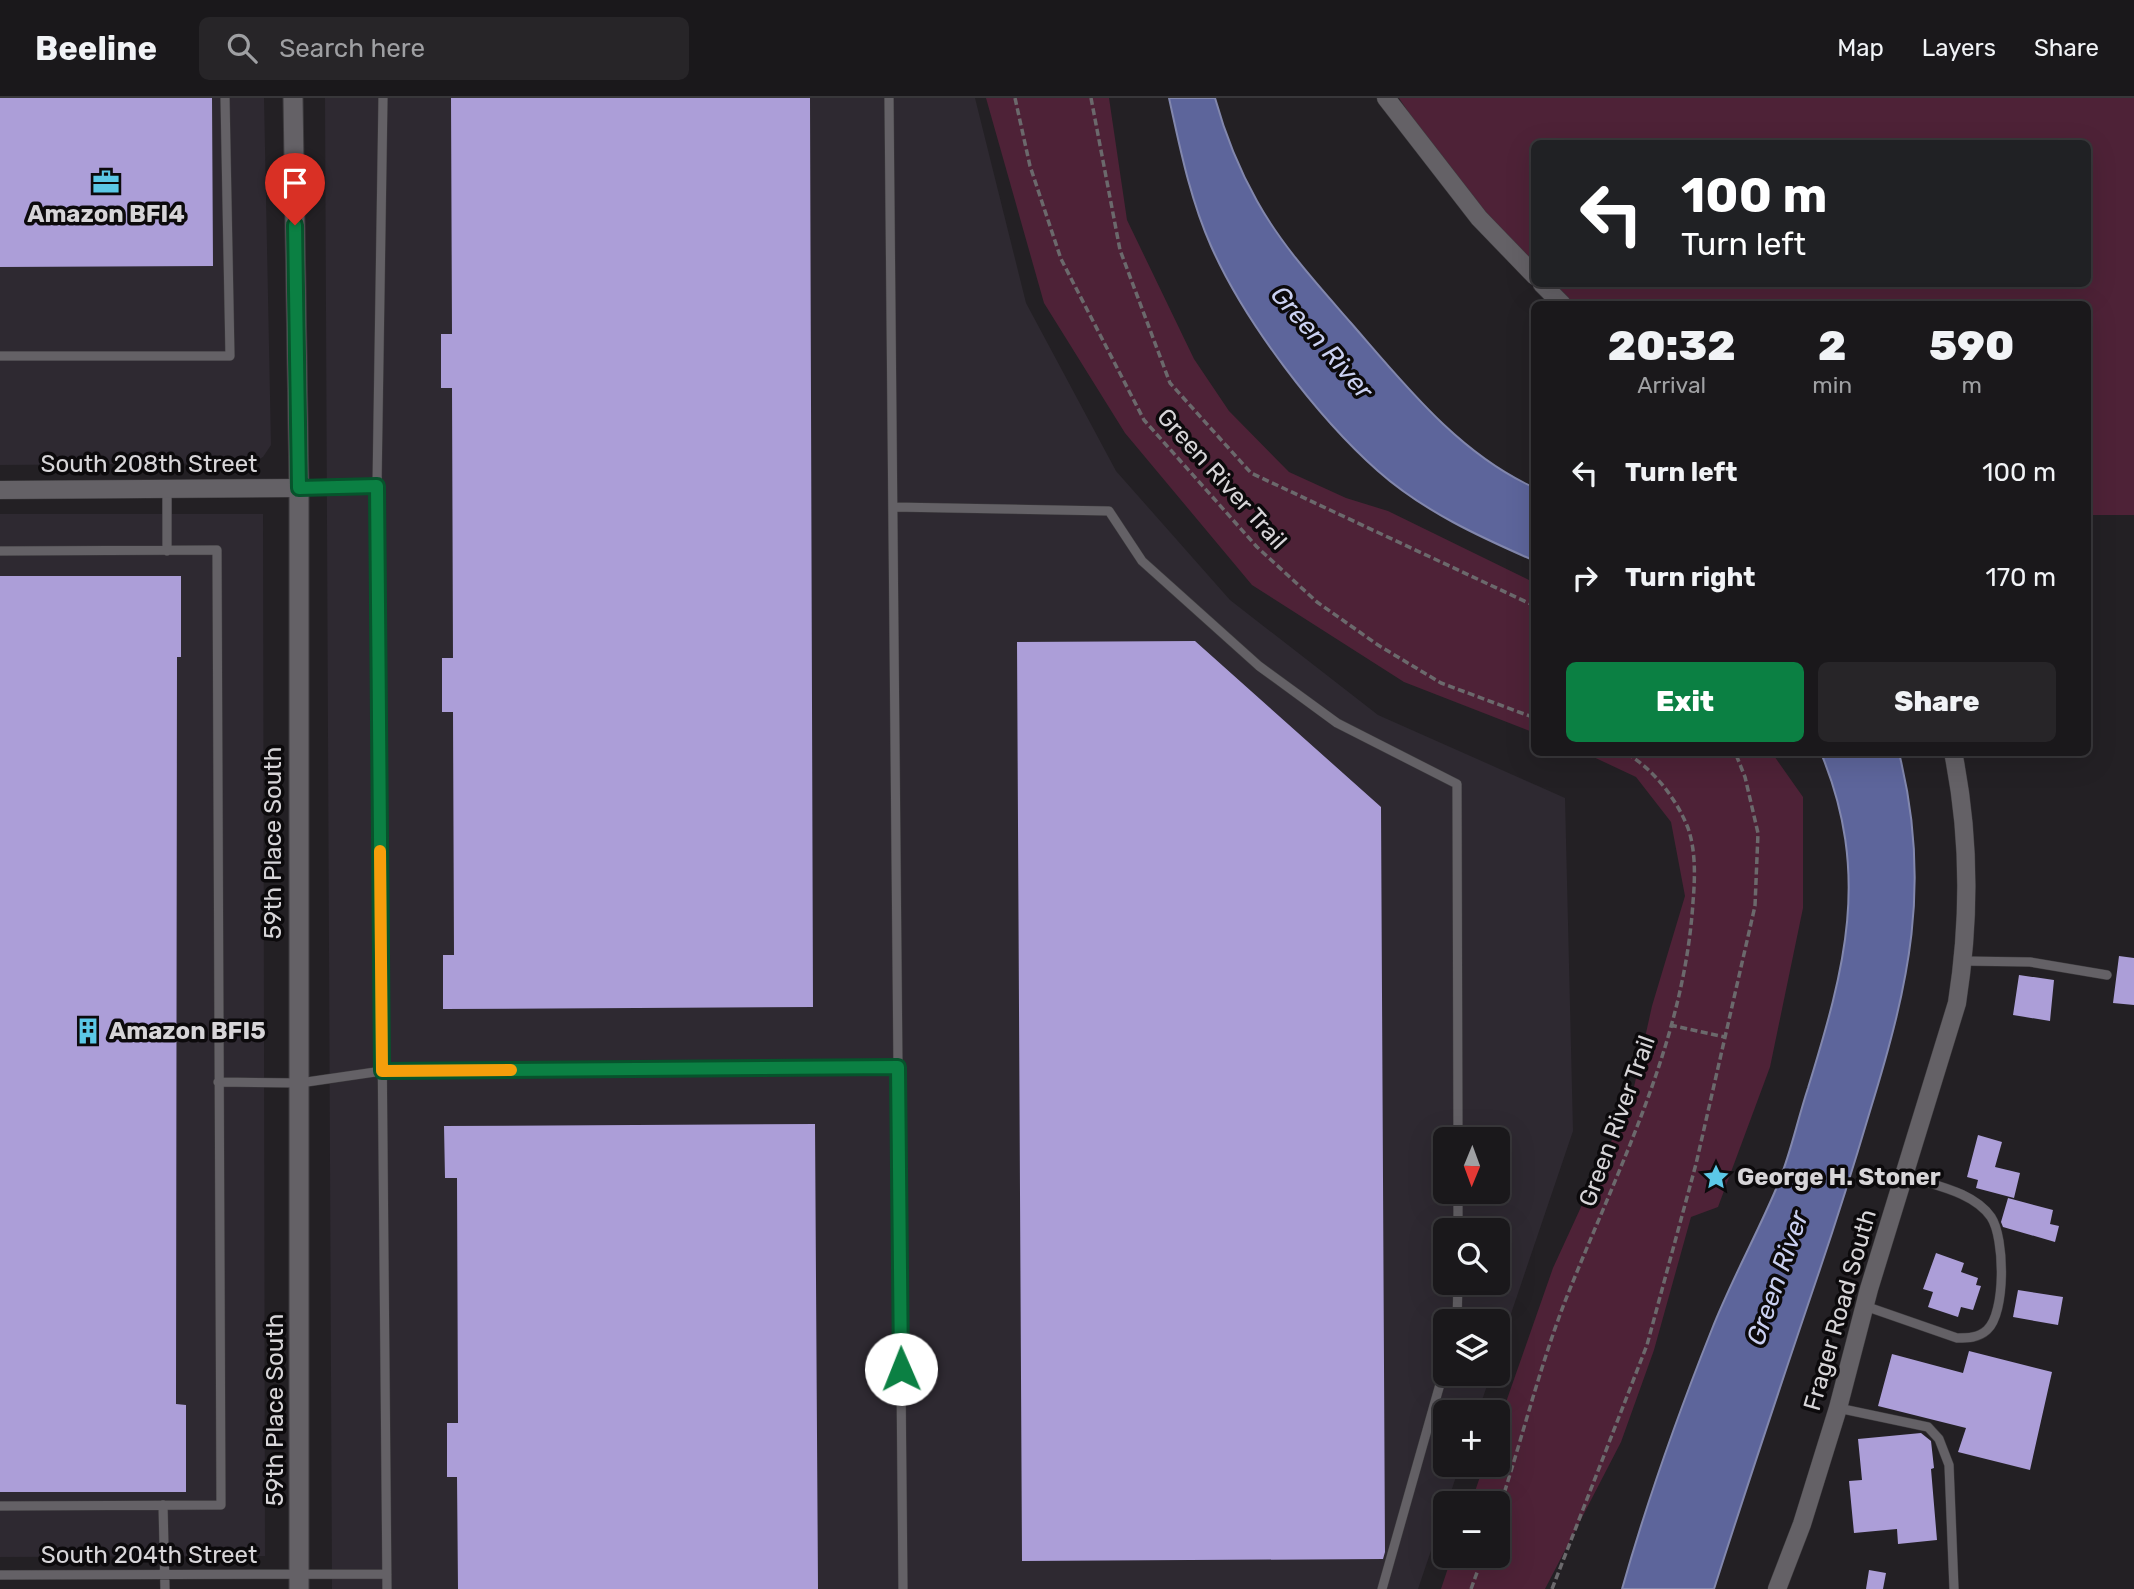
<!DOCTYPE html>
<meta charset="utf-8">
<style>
body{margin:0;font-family:Rubik,sans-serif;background:#272528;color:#f1f3f6;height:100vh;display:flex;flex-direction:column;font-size:26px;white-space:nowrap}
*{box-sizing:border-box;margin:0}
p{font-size:23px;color:#9fa0a3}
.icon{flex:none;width:38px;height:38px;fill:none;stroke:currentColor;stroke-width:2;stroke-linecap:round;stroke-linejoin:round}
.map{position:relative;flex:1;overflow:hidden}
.sheet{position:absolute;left:1531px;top:203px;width:560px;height:455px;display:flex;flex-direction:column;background:#1a181b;border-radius:10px;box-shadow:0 7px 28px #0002,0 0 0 2px #38373a}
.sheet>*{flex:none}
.hud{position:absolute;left:1531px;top:42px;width:560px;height:147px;border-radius:10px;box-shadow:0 7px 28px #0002,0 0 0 2px #38373a;background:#202124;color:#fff;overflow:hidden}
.needle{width:46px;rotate:181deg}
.buttons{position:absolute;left:1433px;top:1029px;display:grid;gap:14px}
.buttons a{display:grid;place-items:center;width:77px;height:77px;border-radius:10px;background:#1a181b;box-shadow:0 7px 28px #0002,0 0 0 2px #38373a;font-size:35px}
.pin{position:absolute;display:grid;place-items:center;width:60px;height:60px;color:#fff;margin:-72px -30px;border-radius:50% 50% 50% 0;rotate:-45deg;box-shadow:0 0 7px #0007}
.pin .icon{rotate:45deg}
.me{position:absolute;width:77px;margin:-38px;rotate:359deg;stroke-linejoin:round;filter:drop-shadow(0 0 5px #0008)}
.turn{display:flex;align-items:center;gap:24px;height:147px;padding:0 35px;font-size:32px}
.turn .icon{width:91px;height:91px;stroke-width:2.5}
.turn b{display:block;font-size:49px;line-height:60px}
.eta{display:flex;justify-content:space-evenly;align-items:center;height:119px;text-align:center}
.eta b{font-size:42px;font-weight:800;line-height:49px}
.button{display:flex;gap:14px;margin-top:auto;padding:14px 35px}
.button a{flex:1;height:80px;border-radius:10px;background:#0b8043;color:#fff;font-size:28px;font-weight:800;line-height:80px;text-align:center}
.button a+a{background:#272528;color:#f1f3f6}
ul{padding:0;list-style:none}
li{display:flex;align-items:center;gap:21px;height:105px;padding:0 35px}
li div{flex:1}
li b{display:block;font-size:26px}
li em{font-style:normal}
header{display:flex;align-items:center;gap:42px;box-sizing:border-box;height:98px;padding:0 35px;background:#1a181b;border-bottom:2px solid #38373a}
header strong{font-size:33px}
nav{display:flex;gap:38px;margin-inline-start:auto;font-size:24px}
.search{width:490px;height:63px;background:#272528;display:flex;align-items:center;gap:18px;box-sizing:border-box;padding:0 24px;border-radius:10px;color:#9fa0a3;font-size:26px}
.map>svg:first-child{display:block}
.built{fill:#2e2931;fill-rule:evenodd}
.green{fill:#4e2237}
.water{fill:#5d659b;stroke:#8287ad;stroke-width:2}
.building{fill:#ac9ed8}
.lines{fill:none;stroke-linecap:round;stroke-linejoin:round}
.service-casing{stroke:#3d3b3e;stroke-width:10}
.minor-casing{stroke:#3d3b3e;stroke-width:19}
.tertiary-casing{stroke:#3d3b3e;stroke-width:21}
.path{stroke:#6b696c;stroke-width:3.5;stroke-dasharray:7 3.5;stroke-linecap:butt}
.service{stroke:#646166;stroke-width:9}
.minor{stroke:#646166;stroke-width:18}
.tertiary{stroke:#646166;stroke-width:19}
.route-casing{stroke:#07532c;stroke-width:18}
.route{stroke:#0b8043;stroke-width:12}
.slow{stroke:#f59e0b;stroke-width:12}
.labels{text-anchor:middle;stroke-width:7;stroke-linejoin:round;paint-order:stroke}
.poi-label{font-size:24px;font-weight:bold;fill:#d7d5d8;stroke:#0c0a0c;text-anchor:start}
.street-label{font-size:24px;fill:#d7d5d8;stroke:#0c0a0c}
.water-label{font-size:26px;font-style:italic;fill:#cad0f1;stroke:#0c0a0c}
</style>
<header>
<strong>Beeline</strong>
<div class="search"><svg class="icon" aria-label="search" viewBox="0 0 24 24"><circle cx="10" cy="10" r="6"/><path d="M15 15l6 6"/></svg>Search here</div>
<nav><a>Map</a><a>Layers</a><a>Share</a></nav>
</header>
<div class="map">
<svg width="2134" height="1491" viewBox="0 0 2134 1491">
<rect width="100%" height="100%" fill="#232024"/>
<path class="built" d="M0,0H264L271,347L263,359L251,365L0,367Z
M325,0H975L1026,205L1116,373L1230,502L1378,617L1565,700L1573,1033L1498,1254V1223H1446V1276H1491L1478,1314H1446V1367H1460L1418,1491H332ZM1446,1041H1498V1094H1446ZM1446,1132H1498V1185H1446Z
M0,416H263L265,1458L0,1459Z"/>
<path class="green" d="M986,0H1109L1127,122L1194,261L1229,313L1289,374L1346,400L1388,413L1535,485V635L1404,584L1252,487L1125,335L1044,205Z
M1399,0H2134V417H2088V206H1569L1548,186H2088V46H1535V172L1447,72Z
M1585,655H1772L1803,699V810L1770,969L1718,1109L1691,1119L1654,1252L1621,1344L1545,1491H1441L1452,1458H1498V1405H1471L1484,1367H1498V1327L1553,1170L1632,998L1652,908L1685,798L1671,724L1636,679Z"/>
<path class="water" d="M1169,0H1215C1225,36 1239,71 1257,103C1282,148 1317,186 1351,225C1404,286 1459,356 1535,390V463C1480,439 1423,413 1378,373C1317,319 1244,223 1211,148C1190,101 1180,50 1169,0Z
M1821,655H1899C1932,786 1909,887 1870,1013C1854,1067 1837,1121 1819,1174C1783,1280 1748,1385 1714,1491H1622C1647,1403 1678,1316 1712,1231C1731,1183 1756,1138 1776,1091C1790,1059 1797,1023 1808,990C1845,870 1871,776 1821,655Z"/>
<path class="building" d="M0,0H212L213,168L0,169Z
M451,0H810L813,909L443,911V857H454L453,614H442V560H453L452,290H441V236H452Z
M0,478H181V559H177L176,1306L186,1307V1394H0Z
M1195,543L1381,709L1385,1454L1383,1461L1022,1463L1017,544Z
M2119,858L2134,860V907L2113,905Z
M2019,877L2054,882L2050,923L2013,917Z
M815,1026L818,1491H458L457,1379H447V1325H458L457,1080H445L444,1028Z
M1978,1037L2002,1044L1995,1069L2020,1075L2014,1100L1976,1090L1978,1082L1967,1079Z
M2008,1100L2053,1112L2050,1126L2059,1128L2055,1144L2003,1129L2001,1124Z
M1936,1155L1964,1165L1961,1174L1978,1180L1976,1187L1981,1188L1973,1212L1961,1209L1958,1219L1928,1209L1933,1194L1923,1191Z
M2018,1192L2063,1199L2058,1227L2013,1219Z
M1969,1253L2052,1274L2030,1372L1958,1354L1966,1330L1878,1308L1892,1256L1963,1275Z
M1921,1335L1931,1343L1934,1370L1931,1371L1937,1442L1898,1446L1897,1431L1854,1435L1849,1383L1862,1382L1858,1341Z
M1869,1472L1886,1475L1883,1491H1866Z"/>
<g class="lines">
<g class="service-casing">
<path id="service" d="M383,0L377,388L387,1491
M0,258H230L225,0
M299,390L377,388
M167,392V453
M893,409L1109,413L1142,463L1259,568L1337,625L1457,686L1458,1041
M0,453L217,452L221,1407L0,1408
M1963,863L2030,864L2107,877
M898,969L903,1491
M218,984L300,985L382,973L898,969L889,0
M1458,1094V1132
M1865,1208L1957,1240C1968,1240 1978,1240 1987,1232C2006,1215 2005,1140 1991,1119C1973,1093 1932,1087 1904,1077
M1457,1223L1458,1185
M1838,1310L1928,1329L1939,1341L1949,1367L1954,1491
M163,1407L165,1491
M0,1477L387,1476
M1382,1491L1446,1265"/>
</g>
<g class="minor-casing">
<path id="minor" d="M1386,0L1479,120L1535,178
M1542,186L1562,206
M0,392L299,390
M1777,1491L1802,1426L1838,1310L1869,1191L1957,905C1970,822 1970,737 1953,654"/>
</g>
<g class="tertiary-casing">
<path id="tertiary" d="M293,0L299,390V1491"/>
</g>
<path class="path" d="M1015,0L1030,68L1061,161L1144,322L1257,449L1317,504L1378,547L1441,585L1535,620
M1091,0L1120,152L1170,285L1251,375L1535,508
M1670,927L1725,939
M1498,1414C1521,1345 1538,1274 1564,1206C1615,1076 1684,947 1693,804C1695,781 1696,753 1688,730C1676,700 1653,670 1624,654
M1471,1491L1483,1458
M1552,1491L1647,1247L1696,1066L1755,808L1758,735L1745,679L1735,654"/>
<use href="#service" class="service"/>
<use href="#minor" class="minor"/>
<use href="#tertiary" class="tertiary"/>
</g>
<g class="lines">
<g class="route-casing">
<path id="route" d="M295,127L299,390L377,388L382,973L898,969L901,1271"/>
</g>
<use href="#route" class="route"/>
<path class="slow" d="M380,753L382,973L511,972"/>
</g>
<defs>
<g id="office-bare" transform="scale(2.1)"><path d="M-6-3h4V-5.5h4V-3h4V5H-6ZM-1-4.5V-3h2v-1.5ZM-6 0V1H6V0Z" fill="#5bc8e7" stroke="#0c0a0c" stroke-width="2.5" paint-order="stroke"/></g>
<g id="building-bare" transform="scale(2.1)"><path d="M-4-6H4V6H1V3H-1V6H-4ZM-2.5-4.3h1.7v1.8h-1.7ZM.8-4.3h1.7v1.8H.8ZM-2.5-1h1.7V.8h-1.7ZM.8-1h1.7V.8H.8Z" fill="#5bc8e7" stroke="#0c0a0c" stroke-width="2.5" paint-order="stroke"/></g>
<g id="sight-bare" transform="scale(2.1)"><path d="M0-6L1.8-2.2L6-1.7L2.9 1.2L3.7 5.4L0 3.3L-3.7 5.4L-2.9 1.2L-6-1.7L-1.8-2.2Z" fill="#5bc8e7" stroke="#0c0a0c" stroke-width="2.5" paint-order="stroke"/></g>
</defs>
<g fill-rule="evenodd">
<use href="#office-bare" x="106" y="84"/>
<use href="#building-bare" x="88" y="933"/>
<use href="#sight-bare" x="1716" y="1079"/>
</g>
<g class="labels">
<g class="poi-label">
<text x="106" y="124" text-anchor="middle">Amazon BFI4</text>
<text x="109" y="941">Amazon BFI5</text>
<text x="1737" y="1087">George H. Stoner</text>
</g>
<g class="street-label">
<text x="149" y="374">South 208th Street</text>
<text transform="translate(1222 381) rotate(48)" y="8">Green River Trail</text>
<text transform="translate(273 745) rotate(-90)" y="8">59th Place South</text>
<text transform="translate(1617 1023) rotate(-70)" y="8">Green River Trail</text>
<text transform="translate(1840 1212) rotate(-74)" y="8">Frager Road South</text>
<text transform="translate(275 1312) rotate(-90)" y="8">59th Place South</text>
<text x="149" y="1465">South 204th Street</text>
</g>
<g class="water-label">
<text transform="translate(1322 244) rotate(49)" y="9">Green River</text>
<text transform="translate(1777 1180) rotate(-71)" y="9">Green River</text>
</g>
</g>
</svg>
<div class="buttons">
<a><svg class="needle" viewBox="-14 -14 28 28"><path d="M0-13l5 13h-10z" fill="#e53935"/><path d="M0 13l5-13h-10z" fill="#9fa0a3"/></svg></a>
<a><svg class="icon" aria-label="search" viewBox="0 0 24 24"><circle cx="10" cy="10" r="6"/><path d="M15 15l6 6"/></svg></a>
<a><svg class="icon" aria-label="layers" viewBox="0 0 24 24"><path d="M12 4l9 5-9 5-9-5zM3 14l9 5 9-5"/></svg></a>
<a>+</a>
<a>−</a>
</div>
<div class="pin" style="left:295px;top:127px;background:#d93025"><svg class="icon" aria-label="arrive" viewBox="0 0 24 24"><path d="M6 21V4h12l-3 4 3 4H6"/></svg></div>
<svg class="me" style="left:901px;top:1271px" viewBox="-20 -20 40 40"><circle r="19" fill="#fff"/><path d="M0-13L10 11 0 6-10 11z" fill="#0b8043"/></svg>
<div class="hud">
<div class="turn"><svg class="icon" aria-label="left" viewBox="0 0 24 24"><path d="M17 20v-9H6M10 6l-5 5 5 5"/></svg><div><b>100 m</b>Turn left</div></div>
</div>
<section class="sheet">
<div class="eta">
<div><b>20:32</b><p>Arrival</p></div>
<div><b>2</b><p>min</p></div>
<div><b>590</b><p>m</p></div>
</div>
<ul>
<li><svg class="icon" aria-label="left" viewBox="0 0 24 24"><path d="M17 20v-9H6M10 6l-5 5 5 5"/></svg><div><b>Turn left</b></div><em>100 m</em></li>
<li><svg class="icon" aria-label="right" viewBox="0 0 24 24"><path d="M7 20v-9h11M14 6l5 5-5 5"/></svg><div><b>Turn right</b></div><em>170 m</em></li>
</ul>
<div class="button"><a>Exit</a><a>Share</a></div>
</section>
</div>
